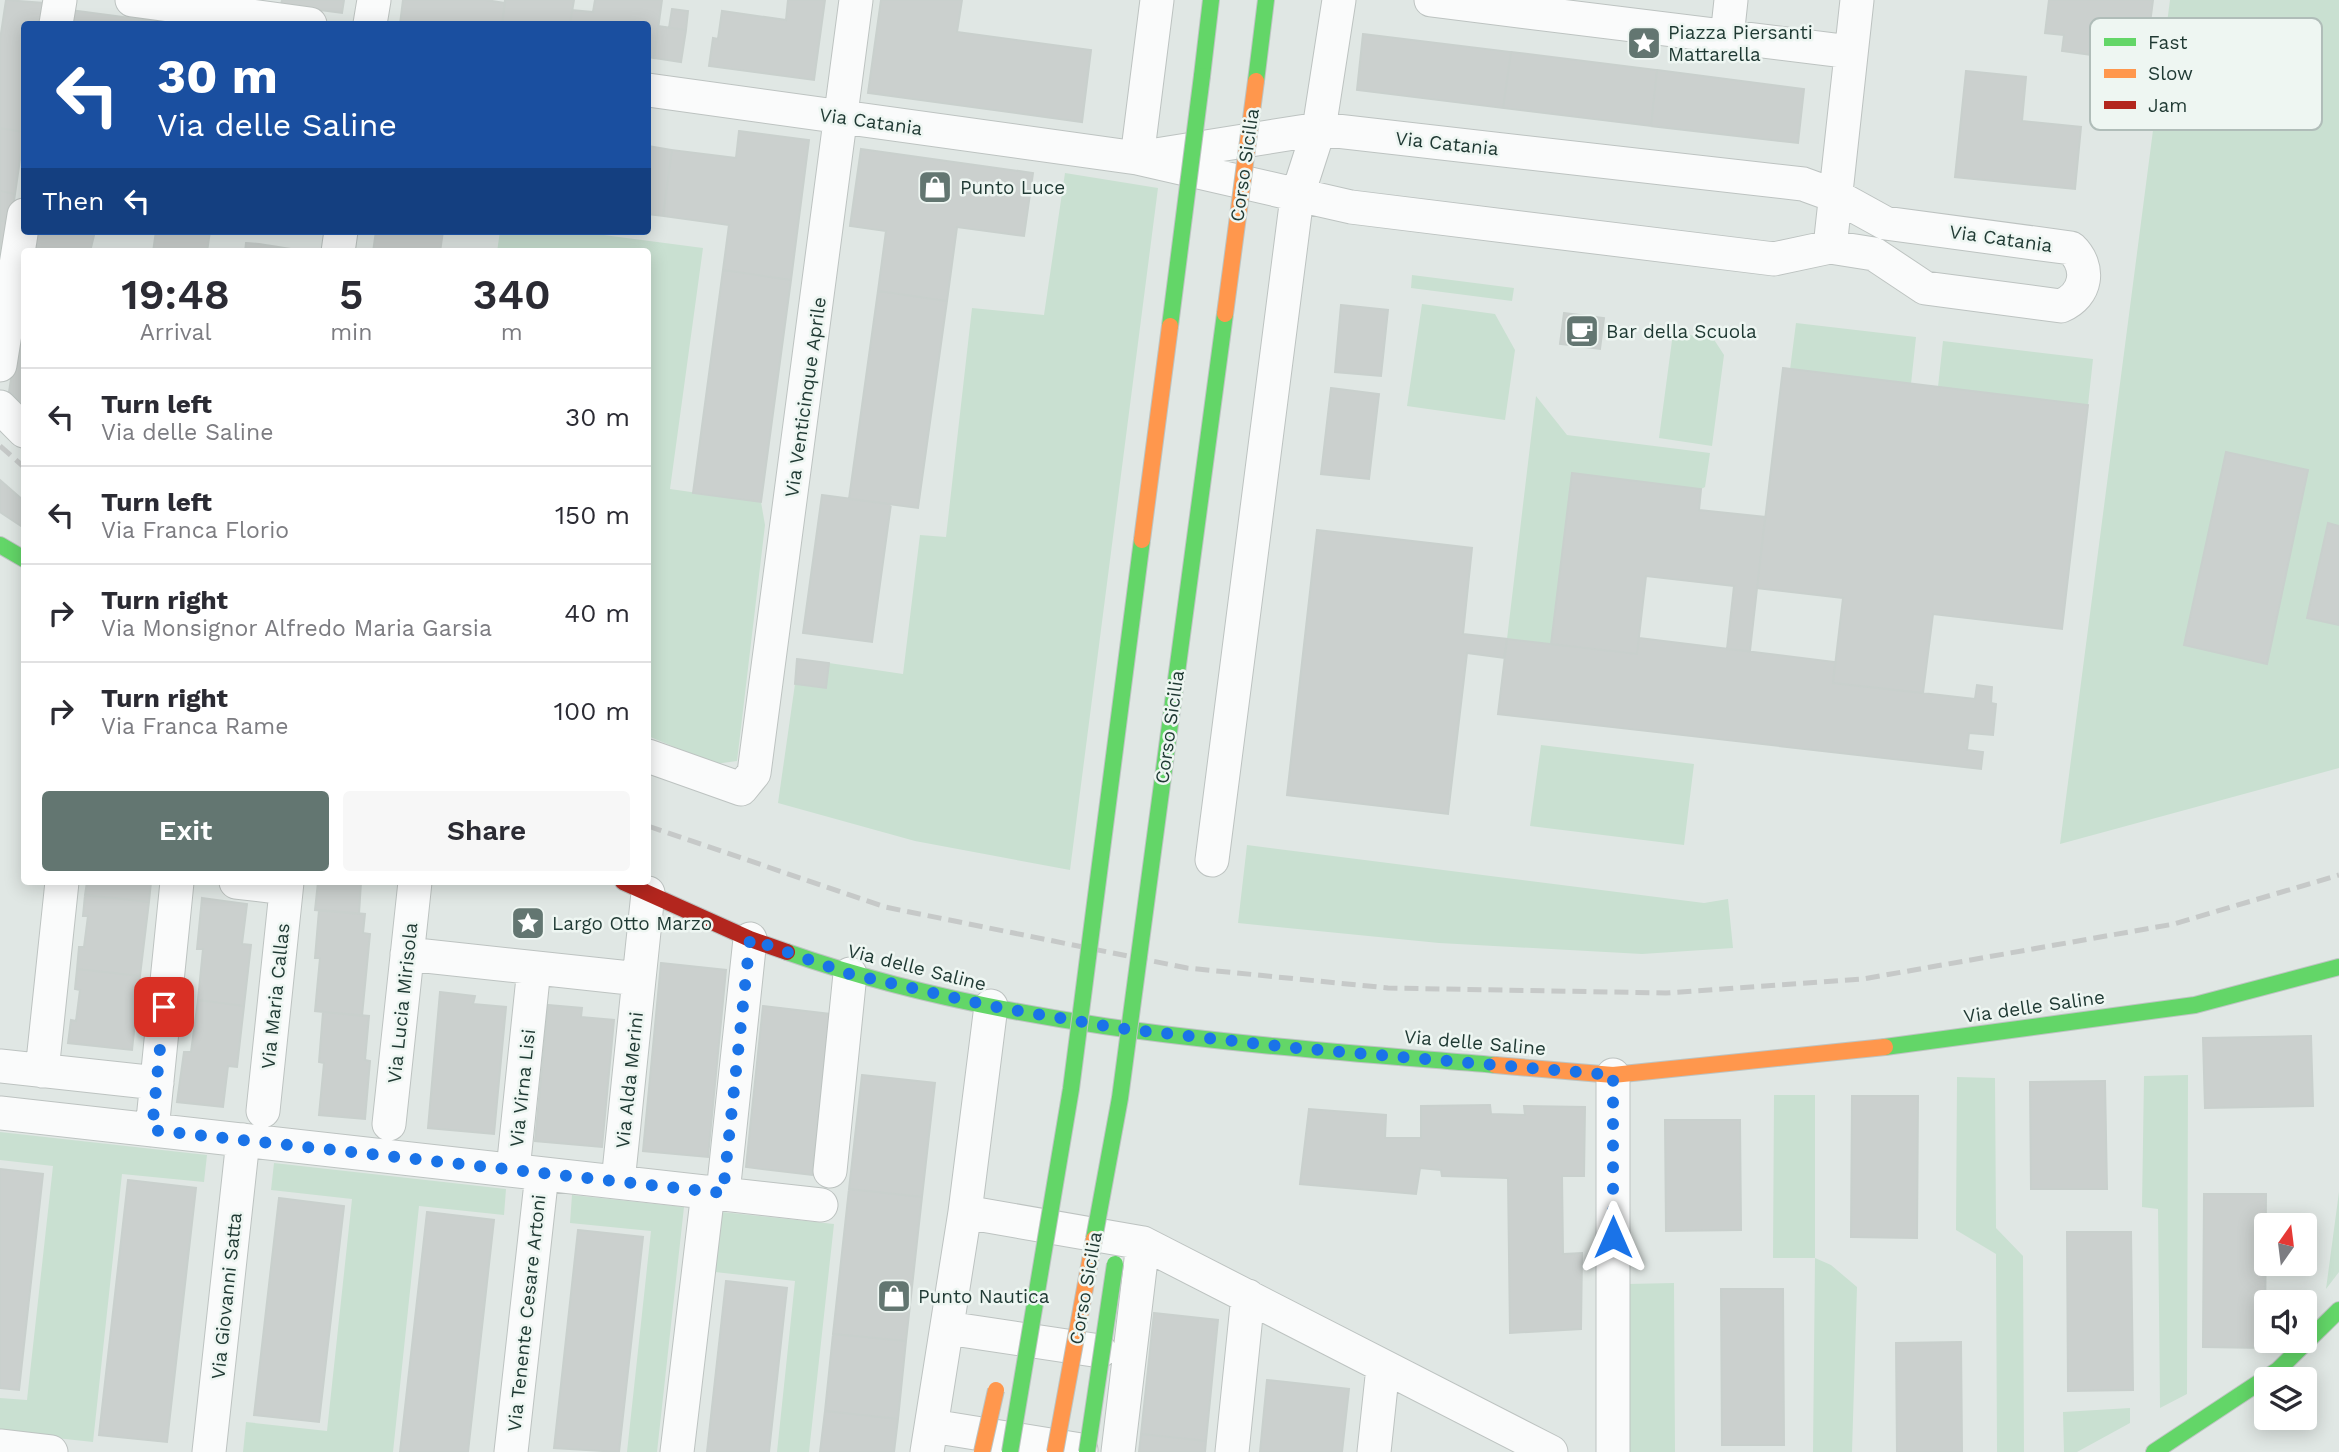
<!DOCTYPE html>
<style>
body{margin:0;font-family:"Work Sans",sans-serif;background:#f7f7f7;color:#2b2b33;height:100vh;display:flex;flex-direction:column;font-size:26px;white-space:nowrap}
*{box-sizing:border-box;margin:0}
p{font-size:23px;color:#7c7c81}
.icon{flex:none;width:38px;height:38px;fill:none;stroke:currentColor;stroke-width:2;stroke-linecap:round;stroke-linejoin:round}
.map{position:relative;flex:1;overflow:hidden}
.drawer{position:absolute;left:21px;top:248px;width:630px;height:637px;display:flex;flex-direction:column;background:#fff;border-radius:7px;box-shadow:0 4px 18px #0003}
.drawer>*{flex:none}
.top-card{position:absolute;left:21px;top:21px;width:630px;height:214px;border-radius:7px;box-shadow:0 4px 18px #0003;background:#1a4fa0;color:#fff;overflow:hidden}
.needle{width:46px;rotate:14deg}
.buttons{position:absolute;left:2254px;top:1213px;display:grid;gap:14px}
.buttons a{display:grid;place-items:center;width:63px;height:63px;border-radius:7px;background:#fff;box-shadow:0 4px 18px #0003;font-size:35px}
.pin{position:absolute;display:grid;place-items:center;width:60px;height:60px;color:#fff;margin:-30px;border-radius:14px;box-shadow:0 4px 10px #0006}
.me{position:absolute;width:77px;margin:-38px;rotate:0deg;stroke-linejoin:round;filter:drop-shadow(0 0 5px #0008)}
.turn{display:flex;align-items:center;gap:24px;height:147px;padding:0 21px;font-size:32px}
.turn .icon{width:91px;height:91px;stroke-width:2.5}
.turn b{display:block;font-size:49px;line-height:60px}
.then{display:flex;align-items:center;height:66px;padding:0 21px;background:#0003;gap:14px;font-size:26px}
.eta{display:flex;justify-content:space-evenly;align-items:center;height:119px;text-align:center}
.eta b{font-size:42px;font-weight:600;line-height:49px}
.primary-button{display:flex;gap:14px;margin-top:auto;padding:14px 21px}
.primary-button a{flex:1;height:80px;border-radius:7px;background:#637671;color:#fff;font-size:28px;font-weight:600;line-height:80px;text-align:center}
.primary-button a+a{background:#f7f7f7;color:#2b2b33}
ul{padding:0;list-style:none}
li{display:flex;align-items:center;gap:21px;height:98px;padding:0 21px;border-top:2px solid #e1e1e2}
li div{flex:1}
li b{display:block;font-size:26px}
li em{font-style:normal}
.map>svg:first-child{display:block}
.green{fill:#c9e0d1}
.building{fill:#cbd0ce;stroke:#c9d0cd;stroke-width:2}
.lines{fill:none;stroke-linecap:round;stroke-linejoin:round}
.street-casing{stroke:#bdc3c1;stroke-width:35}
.fast-casing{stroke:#bdc4c2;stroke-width:18}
.slow-casing{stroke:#bdc4c2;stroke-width:18}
.jam-casing{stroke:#bdc4c2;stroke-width:18}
.street{stroke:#fafbfb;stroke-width:33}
.fast{stroke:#63d668;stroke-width:16}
.slow{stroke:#ff974d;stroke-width:16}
.jam{stroke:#b3261e;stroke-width:16}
.rail{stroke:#c6c9c8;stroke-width:5;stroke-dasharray:14 7;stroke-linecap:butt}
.fast-bridge-casing{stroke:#bdc4c2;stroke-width:18;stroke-linecap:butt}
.slow-bridge-casing{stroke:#bdc4c2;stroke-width:18;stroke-linecap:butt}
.fast-bridge{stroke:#63d668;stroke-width:16}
.slow-bridge{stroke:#ff974d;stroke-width:16}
.route{stroke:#1a73e8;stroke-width:12;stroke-dasharray:0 21.6}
.labels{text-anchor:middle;stroke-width:5;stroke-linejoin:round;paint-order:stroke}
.poi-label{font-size:19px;fill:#1f3933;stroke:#eef6f2;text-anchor:start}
.street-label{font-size:19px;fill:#1f3933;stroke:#eef6f2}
.key{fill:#eef6f2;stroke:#b0bdb9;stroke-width:2}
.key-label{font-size:19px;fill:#1f3933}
</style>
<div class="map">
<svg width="2339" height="1452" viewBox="0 0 2339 1452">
<rect width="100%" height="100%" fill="#e0e7e4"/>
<path class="green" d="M2170,0H2339V768L2060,844Z
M1065,173L1158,188L1070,870L915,841L778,803L795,684L826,688L829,663L903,674L920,535L946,537L972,308L1044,315Z
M500,231H573L703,248L670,489L761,502L765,525L737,761L715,764L648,736V252H497Z
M1412,275L1514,288L1512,301L1411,288Z
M1422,304L1495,314L1515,350L1505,420L1407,406Z
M1796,323L1916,337L1911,384L1790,370Z
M1673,333L1713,338L1724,355L1712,446L1659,438Z
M1943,341L2093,359L2088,405L1938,387Z
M1536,396L1567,435L1710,453L1705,487L1701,489L1572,473L1551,644L1507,639Z
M1541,745L1694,764L1684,845L1530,826Z
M1247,845L1704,903L1728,899L1733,948L1642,954L1439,943L1238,923Z
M2188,1075L2187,1394L2160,1408L2158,1209L2142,1207L2144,1076Z
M1957,1077L1995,1078L1996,1228L2023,1256L2024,1452H1997L1996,1254L1956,1230Z
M1774,1095H1815V1258L1831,1265L1857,1287L1852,1452H1813L1815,1258H1773Z
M0,1132L207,1155L204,1182L122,1174L93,1442L0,1432V1398L27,1400L53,1166L0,1160Z
M274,1163L506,1189L504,1215L419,1206L393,1452H243L246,1422L327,1431L352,1199L271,1190Z
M2339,1192V1272L2326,1289Z
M572,1195L684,1207L657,1452H627L651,1231L570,1223Z
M722,1212L834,1224L809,1452H777L795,1281L715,1272Z
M1674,1283L1675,1452H1627V1284Z
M2130,1408V1423L2077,1452H2064L2063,1412Z"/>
<path class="building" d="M6,0L44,3L40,24H24V132L0,128V40Z
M282,0H344L342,13L281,5Z
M403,0H486L505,3L502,24H400Z
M505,0H574L570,24H502Z
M595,0H662L654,58L648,57V24H570L572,10L593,12Z
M788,0H825L814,80L709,66L713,38L718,39L722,11L786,20Z
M881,0H962L957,32L1091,50L1082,122L868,93Z
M2049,0H2153L2146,55L2100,49L2098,56L2062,51L2064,35L2045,33Z
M672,9L688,11L686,30L669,28Z
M70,10L139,19L138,24H68Z
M139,19L164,22L183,24H138Z
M658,26L686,30L681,62L654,58Z
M1363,34L1511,52L1503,108L1357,90Z
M1511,52L1657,70L1651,126L1503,108Z
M1657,70L1804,89L1798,143L1651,126Z
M1966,71L2026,77L2022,121L2081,127L2075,189L1955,177Z
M0,128L24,132L15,194L0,191Z
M739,131L809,140L791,280L723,270L729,225L663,216L672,150L736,158Z
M648,146L672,150L663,216L648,214Z
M861,149L1033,173L1024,236L957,227L947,301L878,291L886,231L850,226Z
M0,191L15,194L11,222L0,221Z
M0,221L11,222L0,293Z
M35,231H95L90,252L31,250Z
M156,231H210L207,252H153Z
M376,231H443L440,252H373Z
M246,243L259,244L310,252H245Z
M723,270L791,280L761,502L693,493Z
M878,291L947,301L918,508L849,499Z
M24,295V407L9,392Z
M1341,305L1388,310L1381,376L1335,372Z
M1564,313L1604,318L1600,349L1560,344Z
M1783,368L2088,405L2062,629L1933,614L1923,693L1833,683L1843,598L1757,588Z
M1331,388L1379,394L1369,479L1321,474Z
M2226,452L2308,470L2267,664L2184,645Z
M1572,473L1701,489L1699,510L1765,517L1750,651L1727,649L1734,586L1646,576L1637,654L1551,644Z
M0,480L24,501V528L0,512Z
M822,495L891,504L872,642L803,633Z
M2328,523L2339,526V625L2307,618Z
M1317,530L1472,548L1463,634L1507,639L1504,658L1467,653L1448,814L1287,795Z
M1639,638L1835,662L1833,683L1975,699L1977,685L1992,687L1991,703L1996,704L1993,735L1969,733L1967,750L1983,752L1981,769L1498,714L1507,639L1637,654Z
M797,659L829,663L826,688L795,684Z
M87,882H151L149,902L85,895Z
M318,882H361L359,914L315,910Z
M85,895L149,902L140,976L77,969L79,947H84L88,916H83Z
M202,898L247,904L242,944L251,945L244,1006L198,1000L203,949H197Z
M319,910L365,914L363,933L370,934L362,1016L315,1011L320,958H315Z
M661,963L726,970L708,1157L643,1151Z
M77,969L140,976L132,1050L68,1043L71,1020L76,1021L80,990L75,989Z
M440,992L475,996L473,1004L506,1007L494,1134L428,1128Z
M198,1000L244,1006L237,1067L228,1066L223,1107L177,1102L184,1052H191Z
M548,1005L582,1008L581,1017L614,1020L602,1147L535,1141Z
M763,1006L830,1014L812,1175L746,1167Z
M323,1012L369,1016L365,1060L370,1061L365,1119L319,1115L324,1063L319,1062Z
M2311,1036L2313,1106L2205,1108L2203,1038Z
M862,1075L935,1083L922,1197L849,1189Z
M2105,1081L2107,1189H2031L2030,1082Z
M1852,1096H1918L1917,1238L1851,1237Z
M1490,1105L1491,1114L1525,1115L1524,1106L1585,1107L1584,1176H1562L1563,1254L1582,1253L1581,1329L1510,1333L1508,1178L1442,1176L1441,1170L1420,1168L1416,1194L1300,1184L1309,1109L1386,1115L1385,1138H1421V1106Z
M1665,1120H1740L1741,1230L1666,1231Z
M0,1169L43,1174L19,1390L0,1388Z
M128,1180L196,1188L167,1442L99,1435Z
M849,1189L922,1197L906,1341L833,1334Z
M2204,1194H2266L2265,1348L2203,1347Z
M279,1198L344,1206L319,1422L254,1415Z
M427,1212L494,1220L468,1452H400Z
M578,1230L643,1237L619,1452L554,1448Z
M2067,1232H2131L2133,1390L2068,1391Z
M726,1281L787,1288L769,1452H707Z
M1721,1289H1783L1784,1445H1722Z
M1154,1313L1218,1320L1206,1441L1141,1434Z
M833,1334L906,1341L898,1419L825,1411Z
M1961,1342L1962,1452H1897L1896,1343Z
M1267,1380L1349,1389L1342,1452H1260Z
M825,1411L898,1419L894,1452H820Z
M1141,1434L1206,1441L1205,1452H1139Z"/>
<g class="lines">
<g class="street-casing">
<path id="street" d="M132,0L310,24
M1431,0L1851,52
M56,24L60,0
M370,24L374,0
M1727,37L1731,0
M648,90L1137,158L1351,207L1774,259L1830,247L1874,254L1925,288L2061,306C2087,295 2091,267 2071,248L1885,223L1836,196L1803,184L1319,129L1137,158
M1137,158L1157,0
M1830,247L1857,0
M338,252L341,231
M0,365L24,215
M0,407L24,431
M648,756L741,789L754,773L856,0
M1212,860L1297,197L1319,129L1339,0
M236,882L286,888
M407,954L639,979L648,893
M0,1066L157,1083
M42,1071L62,882
M1613,1075V1452
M263,1111L287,882
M0,1113L821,1205
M389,1124L415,882
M152,1130L177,882
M513,1170L534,968
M830,1171L850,974
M618,1182L639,979
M723,1193L750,939
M965,1212L1143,1243L1551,1452
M947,1328L1100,1351
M932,1426L1081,1450
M0,1446L51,1452
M209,1452L243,1140
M511,1452L542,1174
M677,1452L708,1192
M927,1452L965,1212L991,1006
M1118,1452L1143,1243
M1232,1452L1248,1296
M1374,1452L1383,1367"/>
</g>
<g class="fast-casing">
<path id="fast" d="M1202,76L1211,0
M1256,81L1266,0
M0,545L24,559
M787,952C1013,1031 1258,1045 1495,1065
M1885,1047L2195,1005L2339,967
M2154,1452L2278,1370L2339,1310"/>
</g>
<g class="slow-casing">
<path id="slow" d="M1495,1065L1613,1075L1885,1047"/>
</g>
<g class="jam-casing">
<path id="jam" d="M623,882L750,939L787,952"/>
</g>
<use href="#street" class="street"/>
<use href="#fast" class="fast"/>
<use href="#slow" class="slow"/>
<use href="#jam" class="jam"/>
<path class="rail" d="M0,446L24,467
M648,826L885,907L1187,968L1388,988L1666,993L1863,979L2174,924L2339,875"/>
<g class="fast-bridge-casing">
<path id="fast-bridge" d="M1170,326L1202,76
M1094,1239L1120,1098L1225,314
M1010,1452L1071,1089L1142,540
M1087,1452L1115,1264"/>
</g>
<g class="slow-bridge-casing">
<path id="slow-bridge" d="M1225,314L1256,81
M1142,540L1170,326
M982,1452L996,1390
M1055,1452L1094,1239"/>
</g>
<use href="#fast-bridge" class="fast-bridge"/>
<use href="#slow-bridge" class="slow-bridge"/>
</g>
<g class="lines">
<path class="route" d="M164,1007L152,1130L723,1193L750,939L850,974L991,1006L1117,1028L1296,1048L1613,1075V1237"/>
</g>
<defs>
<g id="sight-square" transform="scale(1.75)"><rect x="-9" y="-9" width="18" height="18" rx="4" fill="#637671" stroke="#eef6f2"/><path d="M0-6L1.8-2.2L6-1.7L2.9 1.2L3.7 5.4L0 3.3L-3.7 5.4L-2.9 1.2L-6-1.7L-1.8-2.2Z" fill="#fff"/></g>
<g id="shop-square" transform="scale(1.75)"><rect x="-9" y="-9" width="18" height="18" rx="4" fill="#637671" stroke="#eef6f2"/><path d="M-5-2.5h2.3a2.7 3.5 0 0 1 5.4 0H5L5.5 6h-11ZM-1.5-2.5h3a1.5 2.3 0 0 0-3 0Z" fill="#fff"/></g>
<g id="cafe-square" transform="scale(1.75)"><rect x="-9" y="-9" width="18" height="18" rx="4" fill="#637671" stroke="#eef6f2"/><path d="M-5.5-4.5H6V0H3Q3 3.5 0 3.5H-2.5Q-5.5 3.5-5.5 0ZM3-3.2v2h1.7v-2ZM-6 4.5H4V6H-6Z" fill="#fff"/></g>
</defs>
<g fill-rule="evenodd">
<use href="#sight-square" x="1644" y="43"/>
<use href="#shop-square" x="935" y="187"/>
<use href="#cafe-square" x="1582" y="331"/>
<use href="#sight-square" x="528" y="923"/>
<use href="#shop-square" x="894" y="1296"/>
</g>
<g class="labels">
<g class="poi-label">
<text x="1668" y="39">Piazza Piersanti<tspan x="1668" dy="22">Mattarella</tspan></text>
<text x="960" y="194">Punto Luce</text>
<text x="1606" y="338">Bar della Scuola</text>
<text x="552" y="930">Largo Otto Marzo</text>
<text x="918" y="1303">Punto Nautica</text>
</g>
<g class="street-label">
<text transform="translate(871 121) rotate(8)" y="7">Via Catania</text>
<text transform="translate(1447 143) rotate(6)" y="7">Via Catania</text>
<text transform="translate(1244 165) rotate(-82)" y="7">Corso Sicilia</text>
<text transform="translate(2001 238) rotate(8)" y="7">Via Catania</text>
<text transform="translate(805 397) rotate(-82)" y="7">Via Venticinque Aprile</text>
<text transform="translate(1169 727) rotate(-82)" y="7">Corso Sicilia</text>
<text transform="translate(917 967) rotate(14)" y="7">Via delle Saline</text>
<text transform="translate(275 996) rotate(-84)" y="7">Via Maria Callas</text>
<text transform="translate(402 1003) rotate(-84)" y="7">Via Lucia Mirisola</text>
<text transform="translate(2034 1006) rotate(-8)" y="7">Via delle Saline</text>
<text transform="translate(1475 1042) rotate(5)" y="7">Via delle Saline</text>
<text transform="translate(629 1080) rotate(-84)" y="7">Via Alda Merini</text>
<text transform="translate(522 1088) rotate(-84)" y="7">Via Virna Lisi</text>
<text transform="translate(1085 1288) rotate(-80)" y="7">Corso Sicilia</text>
<text transform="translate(226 1296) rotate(-84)" y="7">Via Giovanni Satta</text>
<text transform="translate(526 1313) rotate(-84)" y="7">Via Tenente Cesare Artoni</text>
</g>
</g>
<rect x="2090" y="18" width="232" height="112" rx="10" class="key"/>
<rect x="2104" y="38" width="32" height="8" fill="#63d668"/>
<rect x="2104" y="69" width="32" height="9" fill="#ff974d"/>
<rect x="2104" y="101" width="32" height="8" fill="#b3261e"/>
<g class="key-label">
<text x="2148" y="49">Fast</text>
<text x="2148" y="80">Slow</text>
<text x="2148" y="112">Jam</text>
</g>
</svg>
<div class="buttons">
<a><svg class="needle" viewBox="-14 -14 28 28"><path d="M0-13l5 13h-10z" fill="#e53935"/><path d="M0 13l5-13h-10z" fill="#7c7c81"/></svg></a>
<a><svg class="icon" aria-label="sound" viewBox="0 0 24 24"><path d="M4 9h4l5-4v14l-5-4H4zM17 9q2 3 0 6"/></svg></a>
<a><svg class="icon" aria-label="layers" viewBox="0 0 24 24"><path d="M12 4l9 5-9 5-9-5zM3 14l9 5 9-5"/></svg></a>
</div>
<div class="pin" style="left:164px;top:1007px;background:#d93025"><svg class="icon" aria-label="arrive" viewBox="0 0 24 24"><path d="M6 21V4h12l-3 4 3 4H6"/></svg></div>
<svg class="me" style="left:1613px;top:1237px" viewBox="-20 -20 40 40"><path d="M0-17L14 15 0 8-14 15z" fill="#1a73e8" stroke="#fff" stroke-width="4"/></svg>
<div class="top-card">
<div class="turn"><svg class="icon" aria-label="left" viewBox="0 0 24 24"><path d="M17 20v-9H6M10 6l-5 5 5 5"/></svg><div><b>30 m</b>Via delle Saline</div></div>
<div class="then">Then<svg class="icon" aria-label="left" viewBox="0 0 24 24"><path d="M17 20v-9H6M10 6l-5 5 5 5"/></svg></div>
</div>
<section class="drawer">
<div class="eta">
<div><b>19:48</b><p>Arrival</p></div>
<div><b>5</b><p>min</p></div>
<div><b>340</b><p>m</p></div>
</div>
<ul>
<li><svg class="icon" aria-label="left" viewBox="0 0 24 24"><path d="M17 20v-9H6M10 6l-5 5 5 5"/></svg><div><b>Turn left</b><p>Via delle Saline</p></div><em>30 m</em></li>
<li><svg class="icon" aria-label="left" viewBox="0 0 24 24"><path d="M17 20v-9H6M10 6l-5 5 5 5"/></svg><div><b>Turn left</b><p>Via Franca Florio</p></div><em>150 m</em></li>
<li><svg class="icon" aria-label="right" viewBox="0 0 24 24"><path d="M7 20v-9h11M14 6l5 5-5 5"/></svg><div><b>Turn right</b><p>Via Monsignor Alfredo Maria Garsia</p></div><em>40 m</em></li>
<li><svg class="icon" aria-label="right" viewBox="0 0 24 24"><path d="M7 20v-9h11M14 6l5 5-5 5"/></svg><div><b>Turn right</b><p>Via Franca Rame</p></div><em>100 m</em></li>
</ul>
<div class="primary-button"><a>Exit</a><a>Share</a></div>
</section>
</div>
